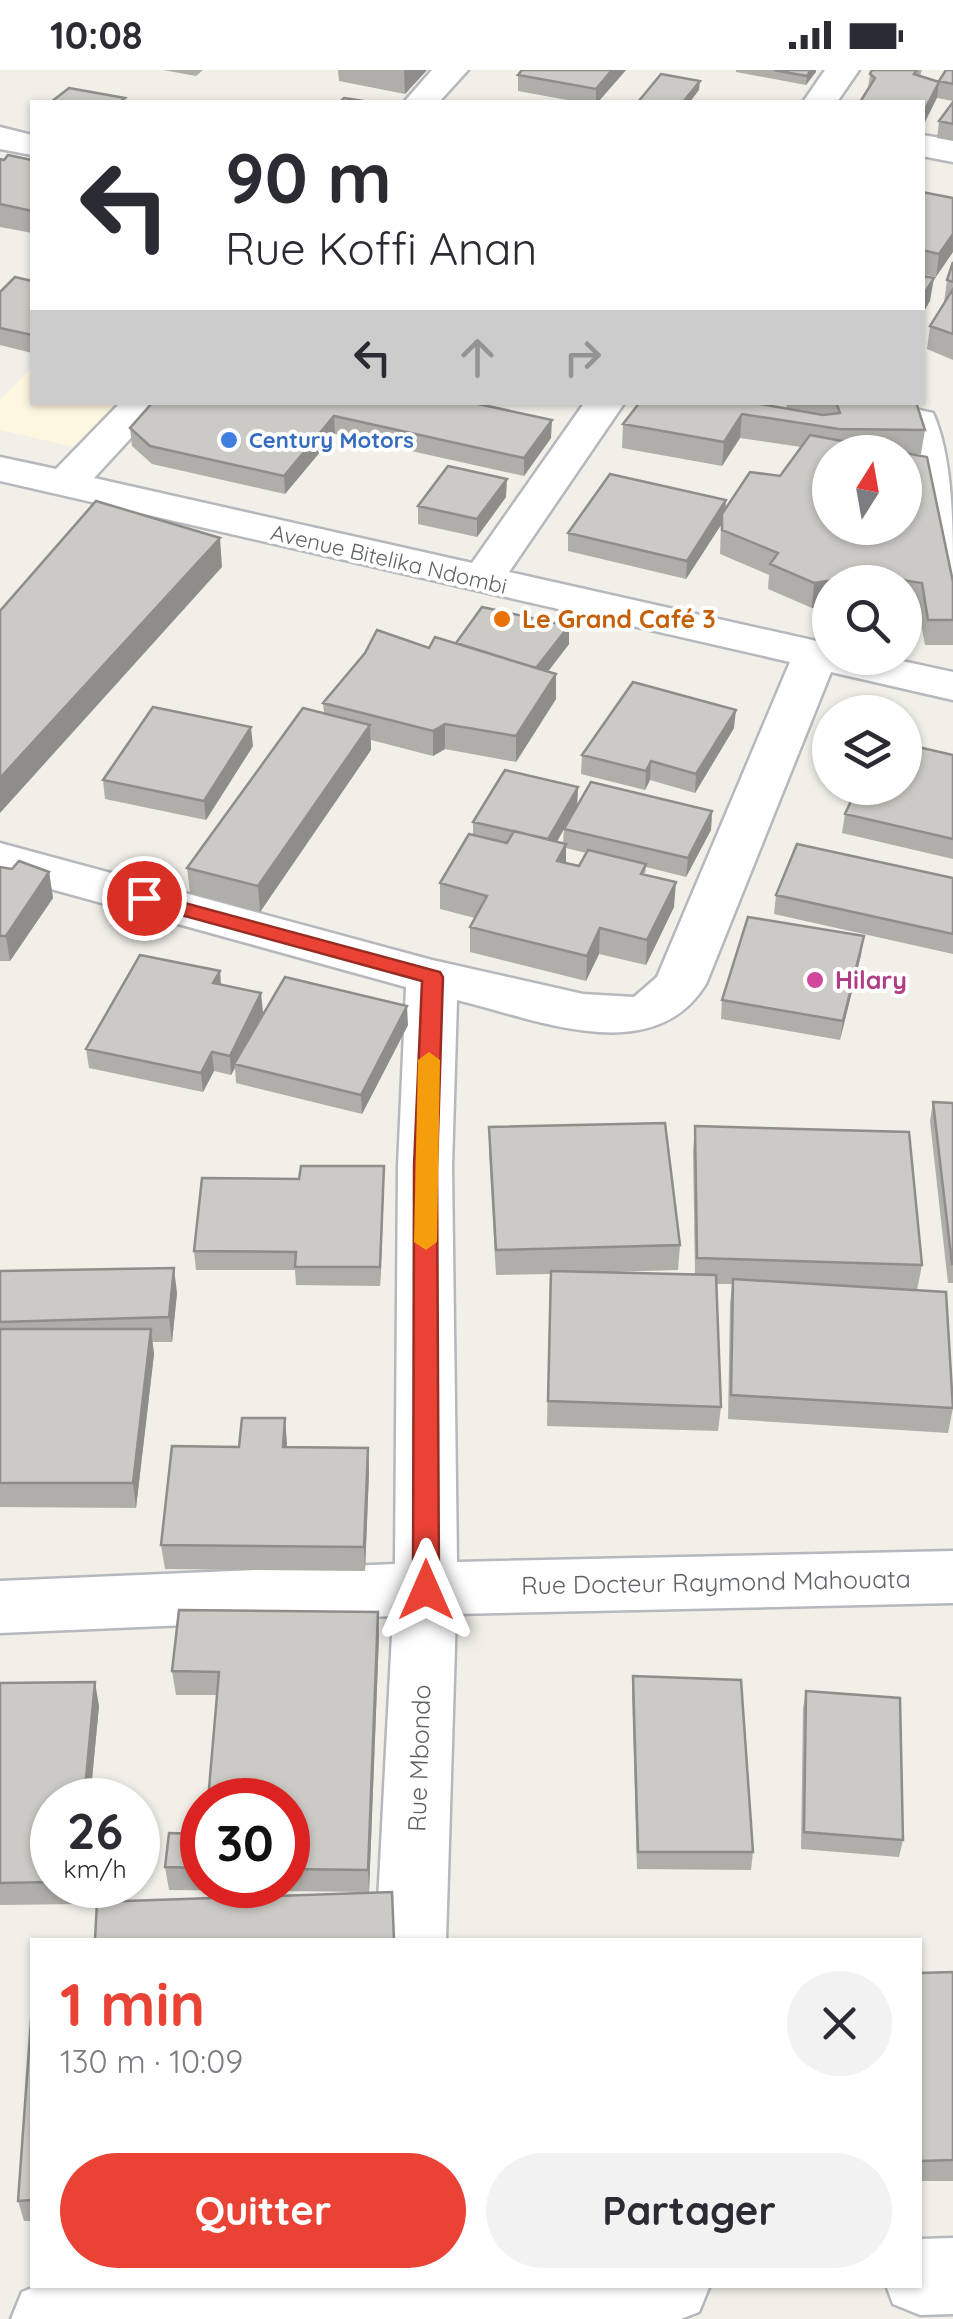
<!DOCTYPE html>
<html lang="fr">
<meta charset="utf-8">
<style>
body{margin:0;font-family:Quicksand,sans-serif;background:#f2f2f3;color:#2b2b33;height:100vh;display:flex;flex-direction:column;font-size:38px;white-space:nowrap}
*{box-sizing:border-box;margin:0}
p{font-size:32px;color:#7c7c81}
.icon{flex:none;width:55px;height:55px;fill:none;stroke:currentColor;stroke-width:2;stroke-linecap:round;stroke-linejoin:round}
.map{position:relative;flex:1;overflow:hidden}
.panel{position:absolute;left:30px;top:1868px;width:892px;height:350px;display:flex;flex-direction:column;background:#fff;border-radius:0px;box-shadow:0 2px 8px #0004}
.panel>*{flex:none}
.top-card{position:absolute;left:30px;top:30px;width:895px;height:305px;border-radius:0px;box-shadow:0 2px 8px #0004;background:#fff;color:#2b2b33;overflow:hidden}
.needle{width:65px;rotate:11deg}
.buttons{position:absolute;left:812px;top:365px;display:grid;gap:20px}
.buttons a{display:grid;place-items:center;width:110px;height:110px;border-radius:50%;background:#fff;box-shadow:0 2px 8px #0004;font-size:50px}
.speed{position:absolute;left:30px;top:1708px;display:flex;gap:20px;font-size:50px;font-weight:700;text-align:center}
.speed>*{display:grid;place-content:center;width:130px;height:130px;border-radius:50%;background:#fff;box-shadow:0 2px 8px #0004;line-height:1}
.speed small{font-size:25px;font-weight:400}
.speed .limit{border:15px solid #d22;background:#fff;color:#111}
.pin{position:absolute;display:grid;place-items:center;width:85px;height:85px;color:#fff;margin:-42px;border:5px solid #fff;border-radius:50%;box-shadow:0 2px 10px #0007}
.me{position:absolute;width:110px;margin:-55px;rotate:0deg;stroke-linejoin:round;filter:drop-shadow(0 0 8px #0008)}
.turn{display:flex;align-items:center;gap:35px;height:210px;padding:0 30px;font-size:45px}
.turn .icon{width:130px;height:130px;stroke-width:2.5}
.turn b{display:block;font-size:70px;line-height:85px}
.lanes{display:flex;align-items:center;height:95px;padding:0 30px;background:#0003;justify-content:center;gap:50px;direction:ltr}
.lanes .off{opacity:.35}
.round{display:grid;place-items:center;flex:none;width:105px;height:105px;border-radius:52px;background:#f2f2f3}
.head{display:flex;align-items:center;justify-content:space-between;height:170px;padding:0 30px}
h1{font-size:60px;font-weight:800;line-height:75px;color:#ea4335}
.cta{display:flex;gap:20px;margin-top:auto;padding:20px 30px}
.cta a{flex:1;height:115px;border-radius:60px;background:#ea4335;color:#fff;font-size:40px;font-weight:800;line-height:115px;text-align:center}
.cta a+a{background:#f2f2f3;color:#2b2b33}
.status{display:flex;justify-content:space-between;align-items:center;height:70px;padding:0 50px;background:#fff;direction:ltr}
.status svg{height:28px;fill:currentColor}
.map>svg:first-child{display:block}
.commercial{fill:#fef7e0}
.lines{fill:none;stroke-linecap:round;stroke-linejoin:round}
.minor-casing{stroke:#b5b8bc;stroke-width:5}
.minor{fill:#fff;fill-rule:evenodd}
.wall{fill:#afaea9;fill-rule:evenodd}
.shaded-wall{fill:#8f8d8a}
.building{fill:#cccac5;stroke:#8f8d8a;stroke-width:2.5}
.route{fill:#ea4335;stroke:#982c22;stroke-width:2.5}
.slow{fill:#f59e0b}
.shop-dot{fill:#3f7fe0;stroke:#fff;stroke-width:4}
.food-dot{fill:#e8710a;stroke:#fff;stroke-width:4}
.hotel-dot{fill:#d1479c;stroke:#fff;stroke-width:4}
.labels{text-anchor:middle;stroke-width:8;stroke-linejoin:round;paint-order:stroke}
.far-shop-label{font-size:22px;font-weight:bold;fill:#366cbe;stroke:#fff;text-anchor:start}
.far-street-label{font-size:22px;fill:#5f6368;stroke:#fff}
.food-label{font-size:25px;font-weight:bold;fill:#c56008;stroke:#fff;text-anchor:start}
.hotel-label{font-size:25px;font-weight:bold;fill:#b23c85;stroke:#fff;text-anchor:start}
.street-label{font-size:25px;fill:#5f6368;stroke:#fff}
</style>
<div class="status"><b>10:08</b><svg viewBox="0 0 49 12"><path d="M0 12V9h3v3zM5 12V6h3v6zM10 12V3h3v9zM15 12V0h3v12zM26 1h20v11H26zM47 4h2v5h-2z"/></svg></div>
<div class="map">
<svg width="953" height="2249" viewBox="0 0 953 2249">
<rect width="100%" height="100%" fill="#f1efe8"/>
<path class="commercial" d="M32,297V332L122,333L79,378L0,360V330Z"/>
<g class="lines">
<g class="minor-casing">
<path id="minor" d="M432,0H468L439,32H404Z
M825,0H859L837,32H803Z
M0,57L32,65V85L0,79Z
M922,65L953,70V92L922,86Z
M121,332H164L94,408L472,493L585,332H625L509,502L830,574V588H888L953,602V630L831,602L706,914C653,1000 536,949 457,930L452,1096L457,1492L953,1481V1533L456,1544L446,1870H376L393,1546L0,1563V1511L395,1494L398,1096L406,917L0,805V773L432,890L583,924L634,927L657,907L790,592L0,411V387L56,399Z
M919,340L933,343C953,387 953,458 953,509L938,505L931,496L899,352L905,343Z
M953,2168V2244L920,2245L893,2234L886,2215H920V2169Z
M39,2215H710L699,2242L681,2249H11L22,2222Z"/>
</g>
<use href="#minor" class="minor"/>
</g>
<path class="wall" d="M163,0H203L196,6Z
M338,0H427L405,24L339,11Z
M522,0H626L598,32H578L518,21V5Z
M736,0H816L806,15L736,2Z
M872,0H922L920,6L939,12L937,28L922,32L868,19L870,4Z
M953,0V31L937,28L939,11Z
M953,32V71L937,68L939,51Z
M0,89L32,90V163L0,157Z
M922,122L953,128L936,207L922,204Z
M953,192V290L927,279L930,256L944,233L947,210Z
M32,211V283L0,275V222Z
M469,332L551,368L524,406L335,364L285,424L152,394L132,376L130,358Z
M786,332H916L925,360L921,384H908L953,512V575H925L918,538L905,536V512H830V535L812,538L768,519L769,505L720,484L721,455L686,509L568,481V463L726,437L780,406L801,377L740,368L722,396L622,378L623,354L759,334L787,339ZM830,382H905V458Z
M506,427L477,467L418,454V436Z
M456,573L569,574L548,602L556,629L516,692L445,679L433,686L371,670V680L260,842L190,823L187,798L324,643L323,633L429,578Z
M734,658L695,723L650,710L645,720L581,704L582,685Z
M253,676L206,750L105,729L103,710Z
M953,685V789L842,763L845,744Z
M578,717L577,736L712,741L711,760L686,807L646,797L645,805L674,837L646,895L599,884L586,911L470,882V857L475,848L440,839V813L473,765V752ZM564,759L563,773L557,772ZM566,778L586,783L579,796L566,793Z
M0,797L12,799L49,802L53,828L10,891H0Z
M953,808V884L774,844L776,825Z
M861,885L840,970L721,949L722,930Z
M220,901L221,915L263,942L250,967L408,955L362,1044L236,1013L235,998L231,1005L214,1001L203,1022L89,998L86,979Z
M933,1032L953,1033V1213H948L930,1051Z
M695,1056L922,1195L917,1220L953,1338L948,1363L728,1349L730,1234L732,1214H717L721,1337L718,1361L547,1356L550,1204L496,1205L489,1082V1057L680,1175L678,1200L610,1202L695,1204L693,1081Z
M384,1115L380,1216L296,1215L295,1200H196L194,1181Z
M0,1201L177,1223L172,1272H152L154,1284L136,1438L0,1437Z
M287,1373V1377L368,1378L369,1403L365,1501L165,1499L161,1475L239,1377Z
M379,1566L369,1822L169,1820L165,1797L202,1764V1815H288V1730L217,1625H176L172,1601Z
M633,1606L753,1782L751,1800L637,1799L632,1624Z
M0,1613L99,1636L90,1730H52V1815H83L81,1834L0,1835Z
M806,1621L903,1770L899,1787L801,1779L803,1638Z
M953,1902V2111H920V1903Z
M32,1937V2151H24L18,2131Z"/>
<path class="shaded-wall" d="M405,0H427L405,24L404,1Z
M612,0H626L598,32H596V19Z
M811,0H816V2L806,15L807,6Z
M700,11L699,20L690,32H683Z
M939,12L937,28L922,58V45Z
M953,164V182L936,207L939,184Z
M934,208L930,231L922,245V227Z
M742,344L740,368L722,396L724,372Z
M334,346L335,364L285,424L284,406Z
M552,350L551,368L524,406V388Z
M507,409L506,427L477,467V449Z
M726,430L725,449L722,444L721,455L686,509L687,491Z
M220,468L222,497L0,743V708Z
M834,510L833,512H830V535L812,538L814,513Z
M569,556V574L534,619V600Z
M556,604V629L516,692V666Z
M736,640L734,658L695,723L696,704Z
M445,654V679L433,686V661Z
M370,655L371,680L260,842L258,816Z
M251,657L253,676L206,750L204,731Z
M651,691L650,710L645,720L646,701Z
M578,717L577,736L547,789V770Z
M712,741L711,760L686,807L688,788Z
M566,774V799L557,791Z
M49,802L53,828L10,891L6,866Z
M676,812L674,837L646,895L647,870Z
M600,858L599,884L586,911L587,886Z
M864,866L861,885L840,970L843,951Z
M220,901L221,920L213,913Z
M261,923L263,942L236,994H234L235,998L231,1005L230,986Z
M407,936L408,955L362,1044L361,1025Z
M212,982L214,1001L203,1022L201,1003Z
M384,1096V1115L380,1216V1197Z
M174,1198L177,1223L172,1272L169,1247Z
M151,1259L154,1284L136,1438L133,1413Z
M285,1348L287,1373L285,1402L283,1377Z
M368,1378L369,1403L365,1501L364,1477Z
M378,1542L379,1566L369,1822L368,1800Z
M95,1612L99,1636L90,1730H84Z
M76,1815H83L81,1834Z"/>
<path class="building" d="M522,0H612L596,19L518,5Z
M774,0H811L807,6Z
M872,0H917L914,4L939,12L922,45V32H860L875,8L870,4Z
M946,0H953V14L939,11Z
M661,4L700,11L683,32H638Z
M69,18L125,28L120,32H51Z
M344,28L370,32H340Z
M953,32V54L939,51Z
M8,85L32,90V141L0,134V89L4,90Z
M922,122L953,128V164L939,184L922,180Z
M953,192V212L947,210Z
M922,206L934,208L922,227Z
M15,207L32,211V265L0,258V222Z
M953,219V264L930,256Z
M153,332H469L552,350L524,388L334,346L284,406L150,376L130,358Z
M640,332H749L823,345L840,343L836,332H916L925,360L839,359L742,344L724,372L623,354Z
M810,365L901,382H830V458H905V383L927,387L953,512V550H928L922,513L862,504L861,512H846L834,510L814,513L770,494L778,483L722,460V444L750,402L780,406Z
M448,396L507,409L477,449L418,436Z
M610,404L726,430L687,491L568,463Z
M96,431L220,468L0,708V541Z
M482,537L569,556L536,598L456,573Z
M377,560L429,578L435,567L556,604L516,666L445,654L433,661L323,633L365,583Z
M633,612L736,640L696,704L651,691L646,701L582,685Z
M153,637L251,657L204,731L103,710Z
M303,638L370,655L258,816L187,798Z
M905,674L953,685V769L845,744L857,718H905Z
M505,700L578,717L548,769L473,752Z
M591,712L712,741L688,788L564,759Z
M514,761L566,774L557,791L579,796L588,780L646,794L641,804L676,812L647,870L600,858L587,886L470,857L487,826L440,813L469,764L507,773Z
M797,774L953,808V864L776,825Z
M19,791L49,802L6,866H0V797L12,799Z
M748,847L864,866L843,951L722,930Z
M140,885L220,901L213,913L261,923L230,986L212,982L201,1003L86,979Z
M285,907L407,936L361,1025L234,994Z
M933,1032L953,1033V1194H952Z
M665,1053L680,1175L496,1180L489,1057Z
M695,1056L909,1062L922,1195L697,1188Z
M301,1096H384L380,1197H295L296,1182L194,1181L202,1108L299,1109Z
M174,1198L169,1247L0,1252V1201Z
M551,1201L716,1205L721,1337L548,1331Z
M733,1209L946,1222L953,1338L731,1325Z
M0,1259H151L133,1413H0Z
M242,1348H285L283,1377L368,1378L364,1477L161,1475L172,1376L239,1377Z
M179,1540L378,1542L368,1800L288,1799V1730H208L219,1602L172,1601Z
M633,1606L741,1610L753,1782H638Z
M95,1612L84,1730H52V1812L0,1813V1613Z
M806,1621L900,1628L903,1770L804,1762Z
M169,1763L202,1764V1798L165,1797Z
M392,1822L394,1870H95L97,1832Z
M953,1902V2090L920,2091V1903Z
M32,1937V2130L18,2131Z"/>
<path class="route" d="M144,822L440,902L443,907L437,1096L439,1520L435,1527L426,1530L413,1520L414,1096L422,911L137,833L134,828Z"/>
<path class="slow" d="M429,982L440,990L437,1172L426,1180L414,1172L418,990Z"/>
<circle class="shop-dot" cx="229" cy="370" r="10"/>
<circle class="food-dot" cx="502" cy="549" r="10"/>
<circle class="hotel-dot" cx="815" cy="910" r="10"/>
<g class="labels">
<g class="far-shop-label">
<text x="249" y="378">Century Motors</text>
</g>
<g class="far-street-label">
<text transform="translate(389 489) rotate(13)" y="8">Avenue Bitelika Ndombi</text>
</g>
<g class="food-label">
<text x="522" y="558">Le Grand Café 3</text>
</g>
<g class="hotel-label">
<text x="835" y="919">Hilary</text>
</g>
<g class="street-label">
<text transform="translate(716 1512) rotate(-1)" y="9">Rue Docteur Raymond Mahouata</text>
<text transform="translate(419 1688) rotate(-88)" y="9">Rue Mbondo</text>
</g>
</g>
</svg>
<div class="buttons">
<a><svg class="needle" viewBox="-14 -14 28 28"><path d="M0-13l5 13h-10z" fill="#e53935"/><path d="M0 13l5-13h-10z" fill="#7c7c81"/></svg></a>
<a><svg class="icon" aria-label="search" viewBox="0 0 24 24"><circle cx="10" cy="10" r="6"/><path d="M15 15l6 6"/></svg></a>
<a><svg class="icon" aria-label="layers" viewBox="0 0 24 24"><path d="M12 4l9 5-9 5-9-5zM3 14l9 5 9-5"/></svg></a>
</div>
<div class="speed"><div>26<small>km/h</small></div><div class="limit">30</div></div>
<div class="pin" style="left:144px;top:828px;background:#d93025"><svg class="icon" aria-label="arrive" viewBox="0 0 24 24"><path d="M6 21V4h12l-3 4 3 4H6"/></svg></div>
<svg class="me" style="left:426px;top:1520px" viewBox="-20 -20 40 40"><path d="M0-17L14 15 0 8-14 15z" fill="#ea4335" stroke="#fff" stroke-width="4"/></svg>
<div class="top-card">
<div class="turn"><svg class="icon" aria-label="left" viewBox="0 0 24 24"><path d="M17 20v-9H6M10 6l-5 5 5 5"/></svg><div><b>90 m</b>Rue Koffi Anan</div></div>
<div class="lanes"><svg class="icon" aria-label="left" viewBox="0 0 24 24"><path d="M17 20v-9H6M10 6l-5 5 5 5"/></svg><svg class="icon off" aria-label="ahead" viewBox="0 0 24 24"><path d="M12 20V5M6 11l6-6 6 6"/></svg><svg class="icon off" aria-label="right" viewBox="0 0 24 24"><path d="M7 20v-9h11M14 6l5 5-5 5"/></svg></div>
</div>
<section class="panel">
<div class="head"><div><h1>1 min</h1><p>130 m · 10:09</p></div><a class="round"><svg class="icon" aria-label="close" viewBox="0 0 24 24"><path d="M6 6l12 12M18 6L6 18"/></svg></a></div>
<div class="cta"><a>Quitter</a><a>Partager</a></div>
</section>
</div>
